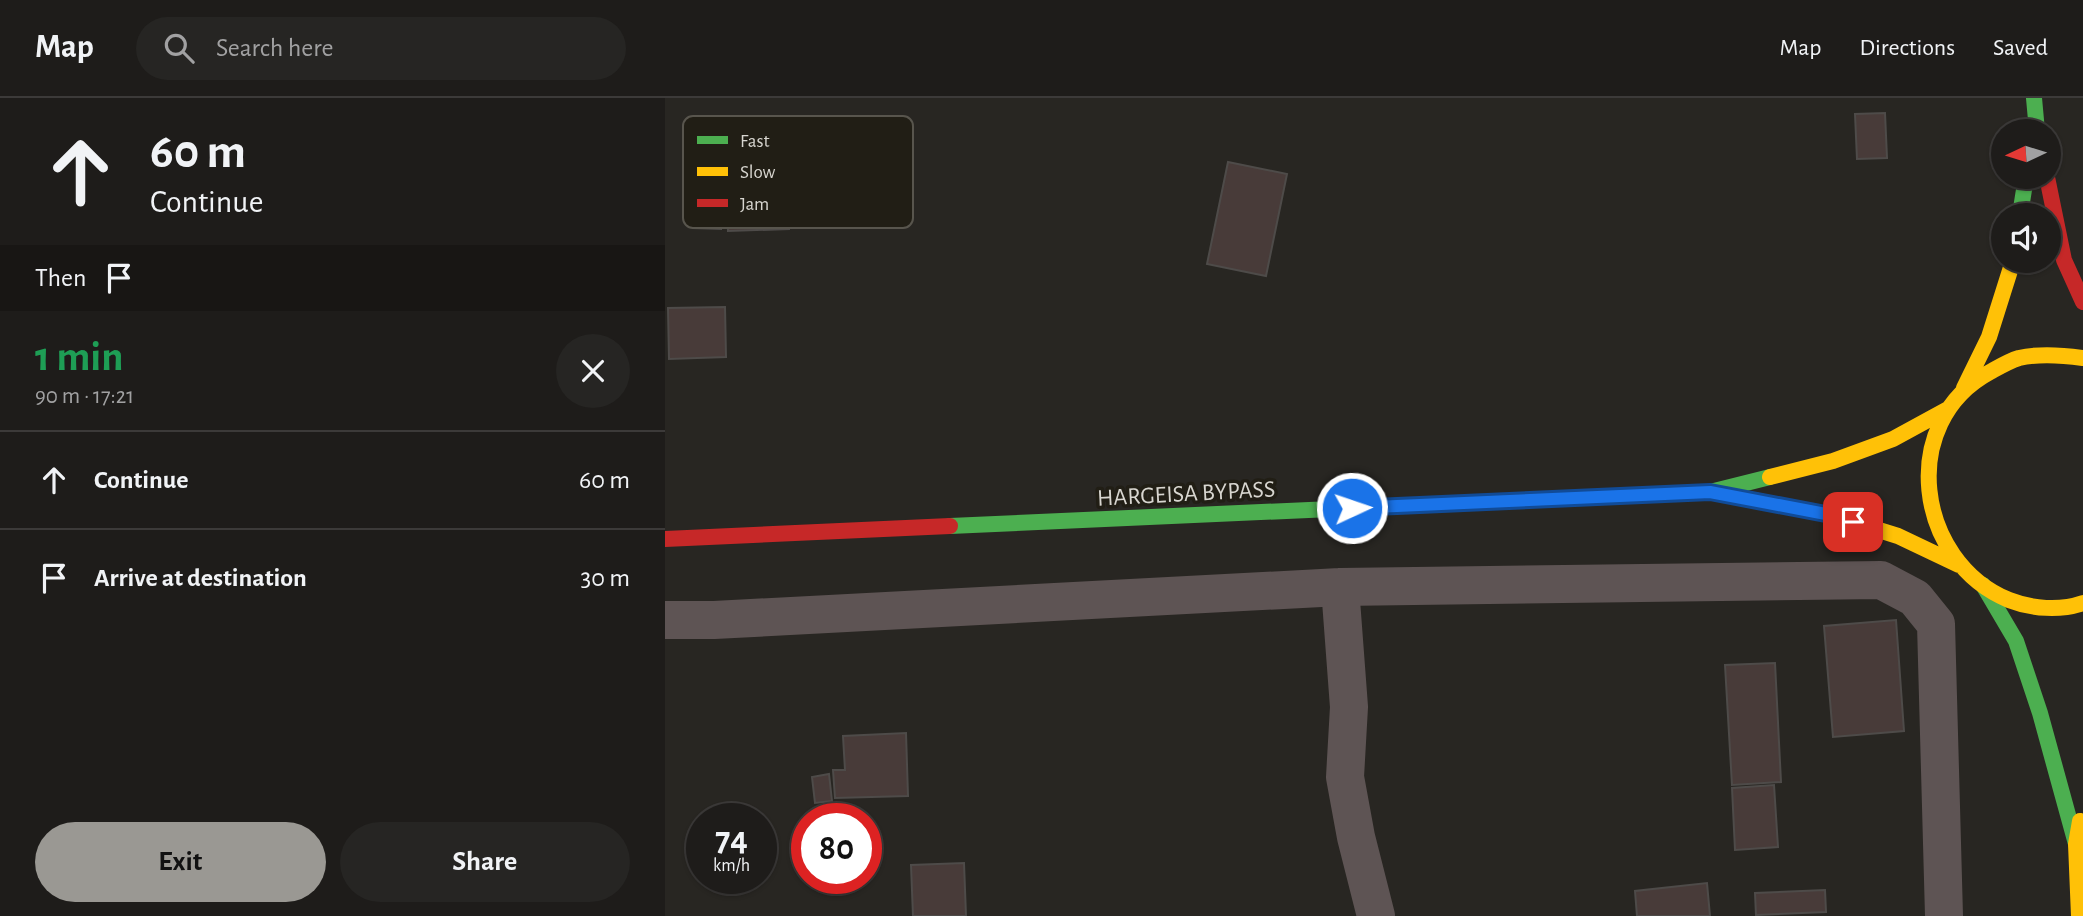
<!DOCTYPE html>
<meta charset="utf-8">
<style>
body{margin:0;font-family:"Alegreya Sans",sans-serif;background:#262523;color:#f1f3f6;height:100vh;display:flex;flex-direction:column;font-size:26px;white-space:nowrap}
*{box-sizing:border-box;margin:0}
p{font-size:23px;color:#a1a1a2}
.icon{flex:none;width:38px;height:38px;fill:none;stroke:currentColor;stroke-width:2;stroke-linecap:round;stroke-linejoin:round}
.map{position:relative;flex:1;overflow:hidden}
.drawer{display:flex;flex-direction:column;background:#1e1c1a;width:665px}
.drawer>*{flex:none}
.guide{background:#1e1c1a;color:#f1f3f6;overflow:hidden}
.needle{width:46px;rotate:266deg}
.tools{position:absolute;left:1326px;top:21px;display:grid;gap:14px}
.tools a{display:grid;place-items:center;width:70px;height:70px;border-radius:50%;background:#1e1c1a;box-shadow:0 2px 5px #0004,0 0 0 2px #3c3a39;font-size:35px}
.speed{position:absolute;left:21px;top:705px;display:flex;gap:14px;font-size:35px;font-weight:700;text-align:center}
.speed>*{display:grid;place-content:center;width:91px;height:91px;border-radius:50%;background:#1e1c1a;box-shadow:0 2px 5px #0004,0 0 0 2px #3c3a39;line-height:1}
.speed small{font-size:18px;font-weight:400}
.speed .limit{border:10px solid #d22;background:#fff;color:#111}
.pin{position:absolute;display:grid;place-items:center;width:60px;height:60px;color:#fff;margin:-30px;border-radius:14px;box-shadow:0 4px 10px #0006}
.me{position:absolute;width:77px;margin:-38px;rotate:87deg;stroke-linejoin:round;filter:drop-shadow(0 0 5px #0008)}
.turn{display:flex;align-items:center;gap:24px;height:147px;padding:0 35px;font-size:32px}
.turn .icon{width:91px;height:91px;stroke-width:2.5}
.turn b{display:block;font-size:49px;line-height:60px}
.then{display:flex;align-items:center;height:66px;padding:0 35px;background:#0003;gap:14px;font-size:26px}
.round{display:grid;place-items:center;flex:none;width:74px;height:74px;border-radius:37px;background:#262523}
.head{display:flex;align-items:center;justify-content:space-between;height:119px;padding:0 35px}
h1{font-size:42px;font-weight:600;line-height:52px;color:#1e9e55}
.primary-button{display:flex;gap:14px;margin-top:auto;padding:14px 35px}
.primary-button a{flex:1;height:80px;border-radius:42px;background:#9a9893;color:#111;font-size:28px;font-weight:600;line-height:80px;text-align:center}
.primary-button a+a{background:#262523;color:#f1f3f6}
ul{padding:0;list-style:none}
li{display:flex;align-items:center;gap:21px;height:98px;padding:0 35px;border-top:2px solid #3c3a39}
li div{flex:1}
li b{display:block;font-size:26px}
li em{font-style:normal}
header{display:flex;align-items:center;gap:42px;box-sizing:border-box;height:98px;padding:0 35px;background:#1e1c1a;border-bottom:2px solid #3c3a39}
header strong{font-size:33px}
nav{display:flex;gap:38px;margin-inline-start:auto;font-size:24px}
.search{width:490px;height:63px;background:#262523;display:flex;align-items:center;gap:18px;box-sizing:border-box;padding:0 24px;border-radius:38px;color:#a1a1a2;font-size:26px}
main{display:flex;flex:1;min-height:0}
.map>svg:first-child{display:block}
.building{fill:#483b39;stroke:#4e4b49;stroke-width:2}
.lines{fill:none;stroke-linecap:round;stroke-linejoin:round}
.street{stroke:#5e5454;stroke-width:38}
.fast{stroke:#4caf50;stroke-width:16}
.slow{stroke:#ffc107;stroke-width:16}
.jam{stroke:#c62828;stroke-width:16}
.route-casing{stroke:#114b97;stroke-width:18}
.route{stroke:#1a73e8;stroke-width:12}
.labels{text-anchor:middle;stroke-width:7;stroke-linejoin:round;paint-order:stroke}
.street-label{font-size:24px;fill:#d8d6d0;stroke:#211e15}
.key{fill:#211e15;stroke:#58554d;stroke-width:2}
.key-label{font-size:19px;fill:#d8d6d0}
</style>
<header>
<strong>Map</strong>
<div class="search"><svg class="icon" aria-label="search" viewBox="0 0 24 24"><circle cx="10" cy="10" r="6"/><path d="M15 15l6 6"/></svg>Search here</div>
<nav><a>Map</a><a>Directions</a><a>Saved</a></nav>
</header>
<main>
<section class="drawer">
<div class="guide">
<div class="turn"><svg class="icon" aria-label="ahead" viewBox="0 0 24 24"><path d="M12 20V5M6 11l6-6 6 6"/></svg><div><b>60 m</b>Continue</div></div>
<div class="then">Then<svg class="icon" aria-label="arrive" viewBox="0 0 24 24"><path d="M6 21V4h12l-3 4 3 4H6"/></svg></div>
</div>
<div class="head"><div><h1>1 min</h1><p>90 m · 17:21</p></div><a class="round"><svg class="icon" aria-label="close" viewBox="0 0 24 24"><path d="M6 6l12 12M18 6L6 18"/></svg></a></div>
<ul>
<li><svg class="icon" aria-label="ahead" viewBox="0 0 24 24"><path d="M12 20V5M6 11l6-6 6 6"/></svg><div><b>Continue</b></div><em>60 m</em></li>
<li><svg class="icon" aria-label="arrive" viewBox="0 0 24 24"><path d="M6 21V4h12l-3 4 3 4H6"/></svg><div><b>Arrive at destination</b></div><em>30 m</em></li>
</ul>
<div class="primary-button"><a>Exit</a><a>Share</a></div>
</section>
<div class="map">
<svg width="1418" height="818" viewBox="0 0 1418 818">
<rect width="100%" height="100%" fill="#282622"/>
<path class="building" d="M1220,15L1222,60L1192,61L1190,16Z
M563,64L622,76L601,178L542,166Z
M121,81L124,131L63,133L61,84Z
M29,88L57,89L56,131L28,130Z
M60,209L61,259L4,261L3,210Z
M1231,522L1239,633L1168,639L1159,528Z
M1110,565L1116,684L1067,687L1060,567Z
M241,635L243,698L170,700L168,672H180L178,638Z
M164,676L167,703L150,705L147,679Z
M1109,687L1113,749L1070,752L1067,690Z
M299,765L301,818H248L246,767Z
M1042,785L1045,818H972L970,793Z
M1160,792L1161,814L1091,817L1090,795Z"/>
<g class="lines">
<path class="street" d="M675,489L684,609L680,679L691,739L711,818
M0,522H49L675,489L1216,482L1250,500L1271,526L1279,818"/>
<path class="fast" d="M1369,0L1372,33
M1355,117L1361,79
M285,428L1045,394L1105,379
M1318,487L1351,543L1375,615L1411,746"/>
<path class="slow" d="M1418,260C1397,257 1375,255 1354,260C1344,263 1334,269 1325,274C1232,324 1250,463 1344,502C1367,511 1395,513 1418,505
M1299,290L1324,239L1348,163
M1105,379L1168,363L1228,341L1283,311
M1057,396L1166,417L1233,438L1294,467
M1414,818L1411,746L1415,723"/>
<path class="jam" d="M1382,79L1399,162L1418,204
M0,441L285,428"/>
</g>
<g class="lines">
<g class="route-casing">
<path id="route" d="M687,410L1045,394L1166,417L1188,424"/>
</g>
<use href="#route" class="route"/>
</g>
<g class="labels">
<g class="street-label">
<text transform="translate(521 395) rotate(-3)" y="8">HARGEISA BYPASS</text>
</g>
</g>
<rect x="18" y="18" width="230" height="112" rx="10" class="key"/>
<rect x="32" y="38" width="31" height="8" fill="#4caf50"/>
<rect x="32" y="69" width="31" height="9" fill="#ffc107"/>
<rect x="32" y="101" width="31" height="8" fill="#c62828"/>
<g class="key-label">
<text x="75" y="49">Fast</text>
<text x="75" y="80">Slow</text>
<text x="75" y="112">Jam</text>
</g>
</svg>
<div class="tools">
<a><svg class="needle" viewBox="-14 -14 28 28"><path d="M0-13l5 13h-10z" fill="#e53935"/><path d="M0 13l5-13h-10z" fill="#a1a1a2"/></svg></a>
<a><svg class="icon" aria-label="sound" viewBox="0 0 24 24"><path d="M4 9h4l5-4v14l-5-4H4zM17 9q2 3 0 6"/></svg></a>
</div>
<div class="speed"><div>74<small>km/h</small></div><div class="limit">80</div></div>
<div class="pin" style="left:1188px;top:424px;background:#d93025"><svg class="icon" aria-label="arrive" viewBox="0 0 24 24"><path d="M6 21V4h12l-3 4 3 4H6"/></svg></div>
<svg class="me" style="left:687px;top:410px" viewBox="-20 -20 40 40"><circle r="17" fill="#1a73e8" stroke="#fff" stroke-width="3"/><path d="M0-11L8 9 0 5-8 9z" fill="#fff"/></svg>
</div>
</main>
